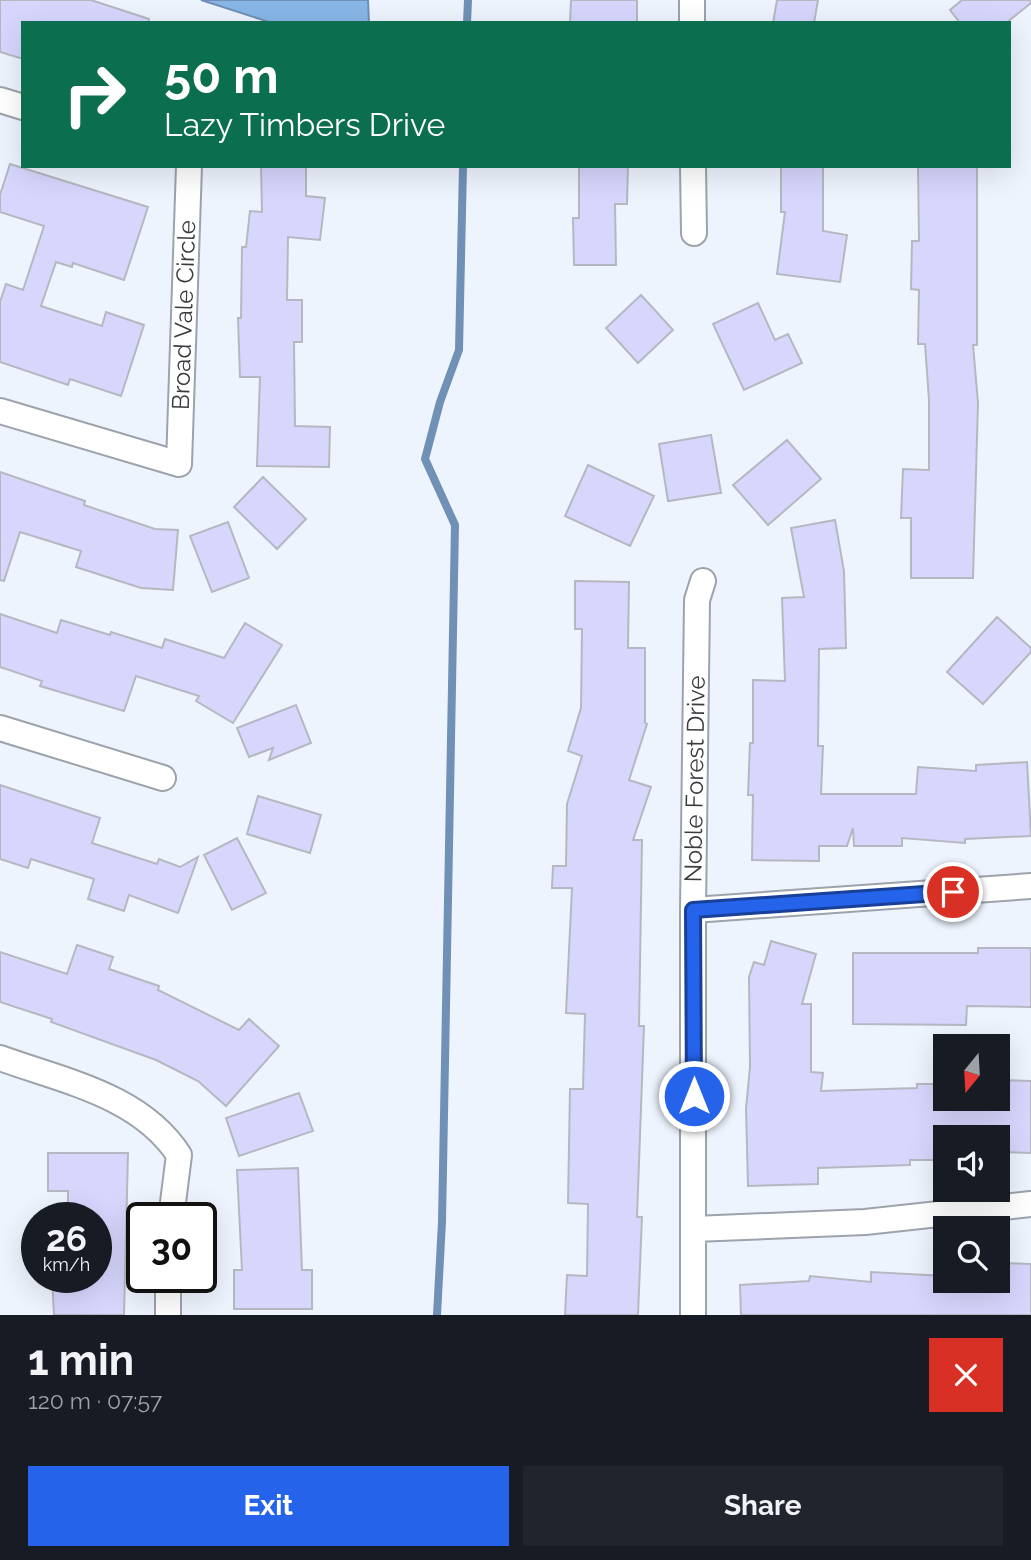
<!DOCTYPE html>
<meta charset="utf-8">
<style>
body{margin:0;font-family:Raleway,sans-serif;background:#20242c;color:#f1f3f6;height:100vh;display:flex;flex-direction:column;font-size:26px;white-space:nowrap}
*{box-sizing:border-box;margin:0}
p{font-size:23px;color:#9ea1a6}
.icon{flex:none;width:38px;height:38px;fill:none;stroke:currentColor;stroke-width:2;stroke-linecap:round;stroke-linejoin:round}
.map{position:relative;height:1315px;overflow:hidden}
.sheet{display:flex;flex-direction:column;background:#171b24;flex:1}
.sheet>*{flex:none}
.guide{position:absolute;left:21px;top:21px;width:990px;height:147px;border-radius:0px;box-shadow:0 7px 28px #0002;background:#0b6e4f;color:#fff;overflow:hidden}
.needle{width:46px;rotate:198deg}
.tools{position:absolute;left:933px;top:1034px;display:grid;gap:14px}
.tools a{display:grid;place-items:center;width:77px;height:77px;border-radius:0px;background:#171b24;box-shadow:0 7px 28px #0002;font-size:35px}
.speed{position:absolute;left:21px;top:1202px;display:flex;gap:14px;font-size:35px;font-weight:700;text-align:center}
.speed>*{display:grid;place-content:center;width:91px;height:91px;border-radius:50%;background:#171b24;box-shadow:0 7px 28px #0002;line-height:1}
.speed small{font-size:18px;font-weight:400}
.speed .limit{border:4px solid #111;border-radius:10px;background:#fff;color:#111}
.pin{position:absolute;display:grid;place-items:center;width:60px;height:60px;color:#fff;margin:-30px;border:4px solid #fff;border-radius:50%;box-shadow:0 2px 7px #0007}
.me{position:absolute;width:77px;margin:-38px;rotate:0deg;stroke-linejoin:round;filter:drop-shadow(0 0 5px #0008)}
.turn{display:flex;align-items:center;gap:24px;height:147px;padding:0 28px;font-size:32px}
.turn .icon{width:91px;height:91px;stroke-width:2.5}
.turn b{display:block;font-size:49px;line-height:60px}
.round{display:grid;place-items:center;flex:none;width:74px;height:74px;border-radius:0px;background:#20242c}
.head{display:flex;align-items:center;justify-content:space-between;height:119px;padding:0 28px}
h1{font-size:42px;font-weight:700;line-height:52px}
.cta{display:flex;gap:14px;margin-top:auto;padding:14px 28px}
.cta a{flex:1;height:80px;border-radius:0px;background:#2563eb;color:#fff;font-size:28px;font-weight:700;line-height:80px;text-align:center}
.cta a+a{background:#20242c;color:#f1f3f6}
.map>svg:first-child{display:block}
.water{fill:#87b6e7;stroke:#7091b5;stroke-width:2}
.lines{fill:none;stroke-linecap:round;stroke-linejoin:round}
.stream{stroke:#7091b5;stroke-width:8}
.building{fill:#d7d6fd;stroke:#b7b7c1;stroke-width:2}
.minor-casing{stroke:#9ca3ab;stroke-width:28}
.minor{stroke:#fff;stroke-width:24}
.route-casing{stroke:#184099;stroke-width:18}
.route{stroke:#2563eb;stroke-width:12}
.labels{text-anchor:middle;stroke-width:5;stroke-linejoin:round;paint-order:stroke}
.street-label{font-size:24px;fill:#393b3f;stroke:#fff}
</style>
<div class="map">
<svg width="1031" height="1315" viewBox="0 0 1031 1315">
<rect width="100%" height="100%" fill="#eef4fe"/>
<path class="water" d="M201,0H368L369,23H272Z"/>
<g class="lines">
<path class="stream" d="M467,23L468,0
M437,1315L442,1222L455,525L425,459L440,402L459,350L463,166"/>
</g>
<path class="building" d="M0,0H91L149,19L148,23H23V59L0,52Z
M571,0H637V23H570Z
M777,0H818L814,23H773Z
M962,0H1031V3L1006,23H960L950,10Z
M10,164L148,207L124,280L73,263L72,267L56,262L41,306L102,326L106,312L144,325L121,396L70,379L68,385L0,362V302L6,284L23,290L44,226L0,212V195Z
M261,166H306V196L325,198L320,240L288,237L287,300H302V342H294L295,426L330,427L329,467L257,466L260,377H240L238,318H241L242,247H246L250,211L262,212Z
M579,166H628L627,204H615L616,265H574L573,218H579Z
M918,166H977V345H973L978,403L973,578H911V518H901L903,469L929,470V400L925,344H918L919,290L911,289L912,241H919Z
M781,167H823V231L847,235L840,282L777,274L785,212H781Z
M641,295L673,330L638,363L606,328Z
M758,303L775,340L788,334L802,363L744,390L713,324Z
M711,435L721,493L668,501L659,444Z
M787,440L821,479L768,525L733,485Z
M588,465L654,496L630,546L565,516Z
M0,472L85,501L84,505L155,529L178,530L173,590L141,588L76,567L81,551L20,532L4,581L0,580Z
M263,477L306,519L277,549L234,507Z
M835,520L844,571L846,648L819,649L818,746H823L821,794H916L918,767L976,771V765L1027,762L1031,836L965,839V843L902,838V846H854L853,828L847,846H819V861L752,860L753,795H748L750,743H753V680L785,681L782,598L804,597L791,528Z
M228,522L249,578L212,592L190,536Z
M575,581L629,582L628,648H645V723L647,724L629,780L651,787L633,840H642L639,1026H644L637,1217H642L638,1315H565L567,1275L587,1276L588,1204L568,1203L570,1089H583L585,1014L566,1013L572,888H552L553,866H566L567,804L582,756L568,751L581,708L582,629H575Z
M0,614L57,633L61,620L110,635L111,632L162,648L165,639L224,658L245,623L282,645L233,723L196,701L199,696L136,676L124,711L40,686L42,681L0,667Z
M997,617L1031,648V652L983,704L947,672Z
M296,705L311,743L269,760L273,748L249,757L237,728Z
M0,785L100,818L92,843L157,864L159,859L180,867L198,857L178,913L129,895L124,911L88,899L94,879L31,859L28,868L0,859Z
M258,796L321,815L310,853L247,834Z
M237,838L266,893L232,910L204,855Z
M771,941L816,954L802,1004H811V1072L823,1073L821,1091L917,1088V1084H945V1099H998V1080L1031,1081V1153L998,1152V1138H945V1160H910V1165L818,1168V1184L748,1186L746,1109L750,1067L749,977L754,962L764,965Z
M77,945L113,957L109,969L159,986L158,990L239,1030L249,1019L279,1046L226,1106L198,1081L156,1060L51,1022L52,1019L0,1002V952L67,974Z
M978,948H1031V1007L967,1006L966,1025L853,1024V953H978Z
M299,1093L313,1131L239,1156L226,1118Z
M48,1153H128L124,1315H54L52,1278H96V1218H68V1191H48Z
M298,1168L302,1270H312V1309H234V1270H242L237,1170Z
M998,1263L1031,1264V1315H741L740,1285L809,1281L810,1276L871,1282V1272L945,1276V1281H998Z"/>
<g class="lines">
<g class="minor-casing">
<path id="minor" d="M692,0V23
M0,100L23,107
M693,166L694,233
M0,411L179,464L189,166
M0,728L163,778
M693,910L1031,886
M0,1058C63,1081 140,1095 179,1155L171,1218
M694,1229L865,1222L1031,1204
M168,1278V1315
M693,1315V910L697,600L703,581"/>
</g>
<use href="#minor" class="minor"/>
</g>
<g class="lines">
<g class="route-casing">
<path id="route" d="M694,1096L693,910L953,892"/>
</g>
<use href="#route" class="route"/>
</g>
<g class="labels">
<g class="street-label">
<text transform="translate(184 315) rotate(-88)" y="8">Broad Vale Circle</text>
<text transform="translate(695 779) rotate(-89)" y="8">Noble Forest Drive</text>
</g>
</g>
</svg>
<div class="tools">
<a><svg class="needle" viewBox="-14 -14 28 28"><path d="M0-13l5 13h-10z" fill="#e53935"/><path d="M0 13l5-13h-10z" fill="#9ea1a6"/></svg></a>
<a><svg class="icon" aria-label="sound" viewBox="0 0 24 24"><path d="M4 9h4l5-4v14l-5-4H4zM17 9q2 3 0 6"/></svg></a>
<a><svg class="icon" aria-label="search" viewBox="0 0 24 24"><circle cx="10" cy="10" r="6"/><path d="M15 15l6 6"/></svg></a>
</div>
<div class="speed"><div>26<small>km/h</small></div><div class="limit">30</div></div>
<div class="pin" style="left:953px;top:892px;background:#d93025"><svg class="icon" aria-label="arrive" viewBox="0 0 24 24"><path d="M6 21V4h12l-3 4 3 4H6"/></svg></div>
<svg class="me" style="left:694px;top:1096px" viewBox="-20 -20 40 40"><circle r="17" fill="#2563eb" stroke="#fff" stroke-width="3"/><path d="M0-11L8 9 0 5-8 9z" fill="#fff"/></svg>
<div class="guide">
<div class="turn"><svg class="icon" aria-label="right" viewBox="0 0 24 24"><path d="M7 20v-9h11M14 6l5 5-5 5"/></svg><div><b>50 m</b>Lazy Timbers Drive</div></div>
</div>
</div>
<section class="sheet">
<div class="head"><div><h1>1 min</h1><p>120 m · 07:57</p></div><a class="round" style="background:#d93025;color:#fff"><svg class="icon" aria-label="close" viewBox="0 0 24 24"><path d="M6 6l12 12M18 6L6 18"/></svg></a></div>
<div class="cta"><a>Exit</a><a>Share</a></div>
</section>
